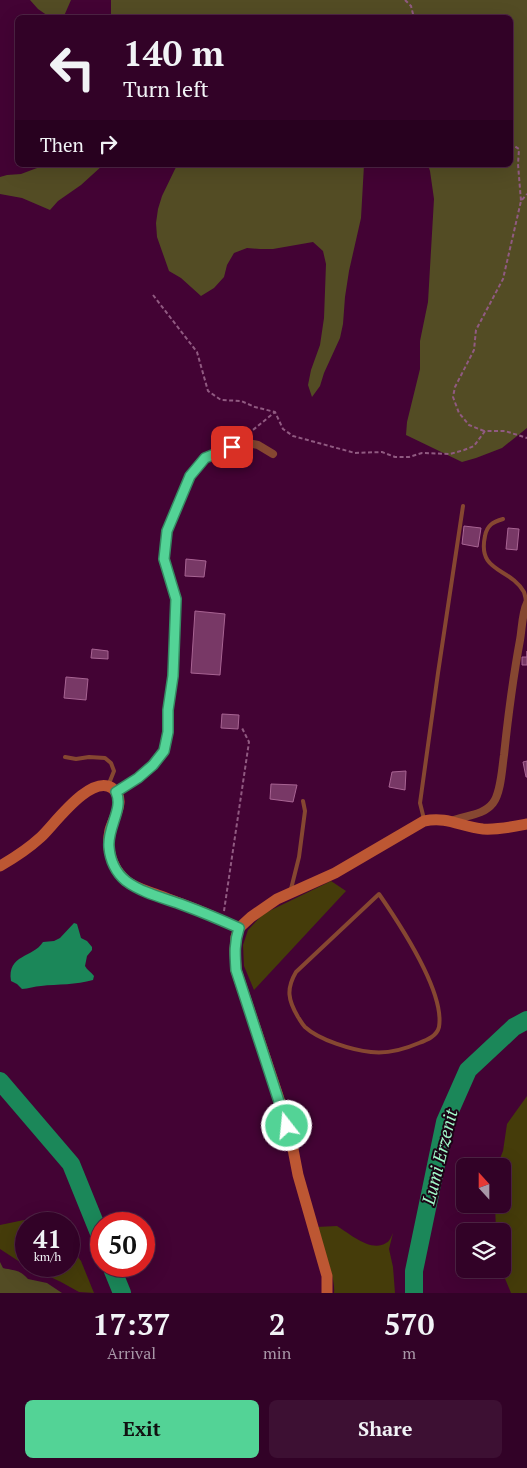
<!DOCTYPE html>
<style>
body{margin:0;font-family:"PT Serif",serif;background:#3d1033;color:#f1f3f6;height:100vh;display:flex;flex-direction:column;font-size:19px;white-space:nowrap}
*{box-sizing:border-box;margin:0}
p{font-size:16px;color:#a897a7}
.icon{flex:none;width:28px;height:28px;fill:none;stroke:currentColor;stroke-width:2;stroke-linecap:round;stroke-linejoin:round}
.map{position:relative;height:1293px;overflow:hidden}
.details{display:flex;flex-direction:column;background:#320227;flex:1}
.details>*{flex:none}
.top-card{position:absolute;left:15px;top:15px;width:498px;height:152px;border-radius:8px;box-shadow:0 5px 20px #0002,0 0 0 1px #4d2444;background:#320227;color:#f1f3f6;overflow:hidden}
.needle{width:32px;rotate:339deg}
.buttons{position:absolute;left:456px;top:1158px;display:grid;gap:10px}
.buttons a{display:grid;place-items:center;width:55px;height:55px;border-radius:8px;background:#320227;box-shadow:0 5px 20px #0002,0 0 0 1px #4d2444;font-size:25px}
.speed{position:absolute;left:15px;top:1212px;display:flex;gap:10px;font-size:25px;font-weight:700;text-align:center}
.speed>*{display:grid;place-content:center;width:65px;height:65px;border-radius:50%;background:#320227;box-shadow:0 5px 20px #0002,0 0 0 1px #4d2444;line-height:1}
.speed small{font-size:12px;font-weight:400}
.speed .limit{border:8px solid #d22;background:#fff;color:#111}
.pin{position:absolute;display:grid;place-items:center;width:42px;height:42px;color:#fff;margin:-21px;border-radius:10px;box-shadow:0 2px 8px #0006}
.me{position:absolute;width:55px;margin:-28px;rotate:344deg;stroke-linejoin:round;filter:drop-shadow(0 0 4px #0008)}
.turn{display:flex;align-items:center;gap:18px;height:105px;padding:0 25px;font-size:22px}
.turn .icon{width:65px;height:65px;stroke-width:2.5}
.turn b{display:block;font-size:35px;line-height:42px}
.then{display:flex;align-items:center;height:48px;padding:0 25px;background:#0003;gap:10px;font-size:19px}
.eta{display:flex;justify-content:space-evenly;align-items:center;height:85px;text-align:center}
.eta b{font-size:30px;font-weight:700;line-height:35px}
.cta{display:flex;gap:10px;margin-top:auto;padding:10px 25px}
.cta a{flex:1;height:58px;border-radius:8px;background:#53d396;color:#111;font-size:20px;font-weight:700;line-height:58px;text-align:center}
.cta a+a{background:#3d1033;color:#f1f3f6}
.map>svg:first-child{display:block}
.green{fill:#453c0a}
.forest{fill:#534c24}
.water{fill:#1b8759}
.lines{fill:none;stroke-linecap:round;stroke-linejoin:round}
.river{stroke:#1b8759;stroke-width:18}
.building{fill:#783866;stroke:#a86493}
.path{stroke:#905a81;stroke-width:2;stroke-dasharray:4 2.5;stroke-linecap:butt}
.lane{stroke:#864731;stroke-width:4}
.street{stroke:#864731;stroke-width:8}
.secondary{stroke:#bd5733;stroke-width:11}
.route-casing{stroke:#368962;stroke-width:12}
.route{stroke:#53d396;stroke-width:9}
.labels{text-anchor:middle;stroke-width:4;stroke-linejoin:round;paint-order:stroke}
.water-label{font-size:18px;font-style:italic;fill:#a2f9ca;stroke:#1b0315}
</style>
<div class="map">
<svg width="527" height="1293" viewBox="0 0 527 1293">
<rect width="100%" height="100%" fill="#430334"/>
<path class="green" d="M331,881L346,891L254,990L244,966L243,945L248,930L263,914Z
M527,1096V1293H511L501,1269H502V1231H496L495,1204H502V1166H497L503,1151L507,1124Z
M24,1220L42,1224H26V1266L0,1249V1225Z
M337,1226C349,1233 371,1253 386,1243C390,1241 391,1237 393,1233L389,1249L393,1267L395,1293H334C336,1277 321,1244 316,1227Z
M69,1245L81,1261L94,1293L79,1292L61,1282L27,1266H69Z"/>
<path class="forest" d="M30,0H71L64,16L51,18L38,9Z
M111,0H527V428L502,448L476,458L462,462L406,435L407,422L420,369V341L428,302L434,199L430,171L428,165H510V18H111Z
M45,165H103L81,185L58,201L50,210L22,198L0,194V177L7,175L21,174Z
M177,165H364L361,218L349,271L345,297L343,324L340,338L324,373L320,386L312,397L308,385L311,370L320,345L324,318L326,264L323,251L313,242L273,249H260L247,248L234,253L227,265L224,277L214,288L201,296L181,278L169,271L157,237L156,223L158,209L162,196Z
M0,1262L3,1268C15,1271 19,1269 28,1279L47,1283L62,1293H0Z"/>
<path class="water" d="M74,923L77,924L81,938L87,941L92,947V950L87,956L85,966C87,970 91,972 94,976L93,980C76,985 58,984 41,986C35,986 28,989 22,989L17,984L11,981C7,954 33,958 43,942L54,941L60,938Z"/>
<g class="lines">
<path class="river" d="M0,1081L71,1164L101,1238
M111,1266L122,1293
M414,1293V1271L445,1122L468,1070L514,1027L527,1020"/>
</g>
<path class="building" d="M464,526L481,528L478,547L462,544Z
M508,528L519,529L517,550L506,549Z
M186,559L206,561L204,577L185,576Z
M195,611L225,614L220,675L191,673Z
M92,649L108,651V659L91,658Z
M527,651V665H522V657H527Z
M66,677L88,679L86,700L64,698Z
M222,714L239,715L238,729L221,728Z
M527,761V777H526L523,762Z
M406,771L405,790L389,787L392,772Z
M271,784L297,785L293,802L270,799Z"/>
<g class="lines">
<path class="path" d="M405,0L411,6L414,18
M510,143L519,149L518,164L521,201
M153,295L197,352L208,391L221,400L241,401L255,407L275,412L283,429L293,436L355,453L382,452L395,457H409L422,453L450,454L464,450L474,446L485,431H505L527,438
M484,431L469,425L459,413L453,397L455,387L474,350L476,330L503,279L521,201L527,194
M248,434L275,412
M224,911L249,742L242,728"/>
<path class="lane" d="M503,519C493,522 487,525 485,536C477,573 510,567 524,592C525,595 526,599 526,603
M65,757L76,759L89,757L105,758L111,763L114,771L108,786
M424,819L420,803L438,673L463,506
M291,889L299,857L305,811L303,801
M379,894C399,923 445,992 439,1027C437,1036 427,1040 419,1043C405,1049 387,1054 371,1052C352,1050 319,1040 305,1027C302,1024 300,1020 298,1017C288,1000 286,989 296,972Z"/>
<path class="street" d="M116,792L138,779L153,765L164,751L168,732V710L173,676L176,599L165,559L167,531L191,476L205,458L244,442L258,445L273,454
M451,821C465,815 483,816 493,803C501,793 502,768 504,755C508,717 513,678 520,640C522,629 522,613 527,603"/>
<path class="secondary" d="M0,866C14,858 29,848 41,837C54,825 90,774 112,788C127,799 114,816 110,830C106,848 111,866 124,879C132,887 144,890 155,894C171,900 188,906 205,913C216,918 228,923 239,928
M327,1293V1276L298,1175L292,1144L282,1108L236,970L235,950L236,937L239,928L251,917L277,899L335,873L424,821C448,816 461,827 483,829C498,830 512,827 527,824"/>
</g>
<g class="lines">
<g class="route-casing">
<path id="route" d="M232,447L205,458L190,476L167,531L164,559L176,599L173,676L168,710V732L164,751L153,765L138,778L116,792C124,809 107,827 109,847C110,860 116,873 126,881C142,893 164,898 183,905C202,912 221,920 239,928C234,943 235,955 236,970L287,1126"/>
</g>
<use href="#route" class="route"/>
</g>
<g class="labels">
<g class="water-label">
<text transform="translate(440 1157) rotate(-76)" y="6">Lumi Erzenit</text>
</g>
</g>
</svg>
<div class="buttons">
<a><svg class="needle" viewBox="-14 -14 28 28"><path d="M0-13l5 13h-10z" fill="#e53935"/><path d="M0 13l5-13h-10z" fill="#a897a7"/></svg></a>
<a><svg class="icon" aria-label="layers" viewBox="0 0 24 24"><path d="M12 4l9 5-9 5-9-5zM3 14l9 5 9-5"/></svg></a>
</div>
<div class="speed"><div>41<small>km/h</small></div><div class="limit">50</div></div>
<div class="pin" style="left:232px;top:447px;background:#d93025"><svg class="icon" aria-label="arrive" viewBox="0 0 24 24"><path d="M6 21V4h12l-3 4 3 4H6"/></svg></div>
<svg class="me" style="left:287px;top:1126px" viewBox="-20 -20 40 40"><circle r="17" fill="#53d396" stroke="#fff" stroke-width="3"/><path d="M0-11L8 9 0 5-8 9z" fill="#fff"/></svg>
<div class="top-card">
<div class="turn"><svg class="icon" aria-label="left" viewBox="0 0 24 24"><path d="M17 20v-9H6M10 6l-5 5 5 5"/></svg><div><b>140 m</b>Turn left</div></div>
<div class="then">Then<svg class="icon" aria-label="right" viewBox="0 0 24 24"><path d="M7 20v-9h11M14 6l5 5-5 5"/></svg></div>
</div>
</div>
<section class="details">
<div class="eta">
<div><b>17:37</b><p>Arrival</p></div>
<div><b>2</b><p>min</p></div>
<div><b>570</b><p>m</p></div>
</div>
<div class="cta"><a>Exit</a><a>Share</a></div>
</section>
